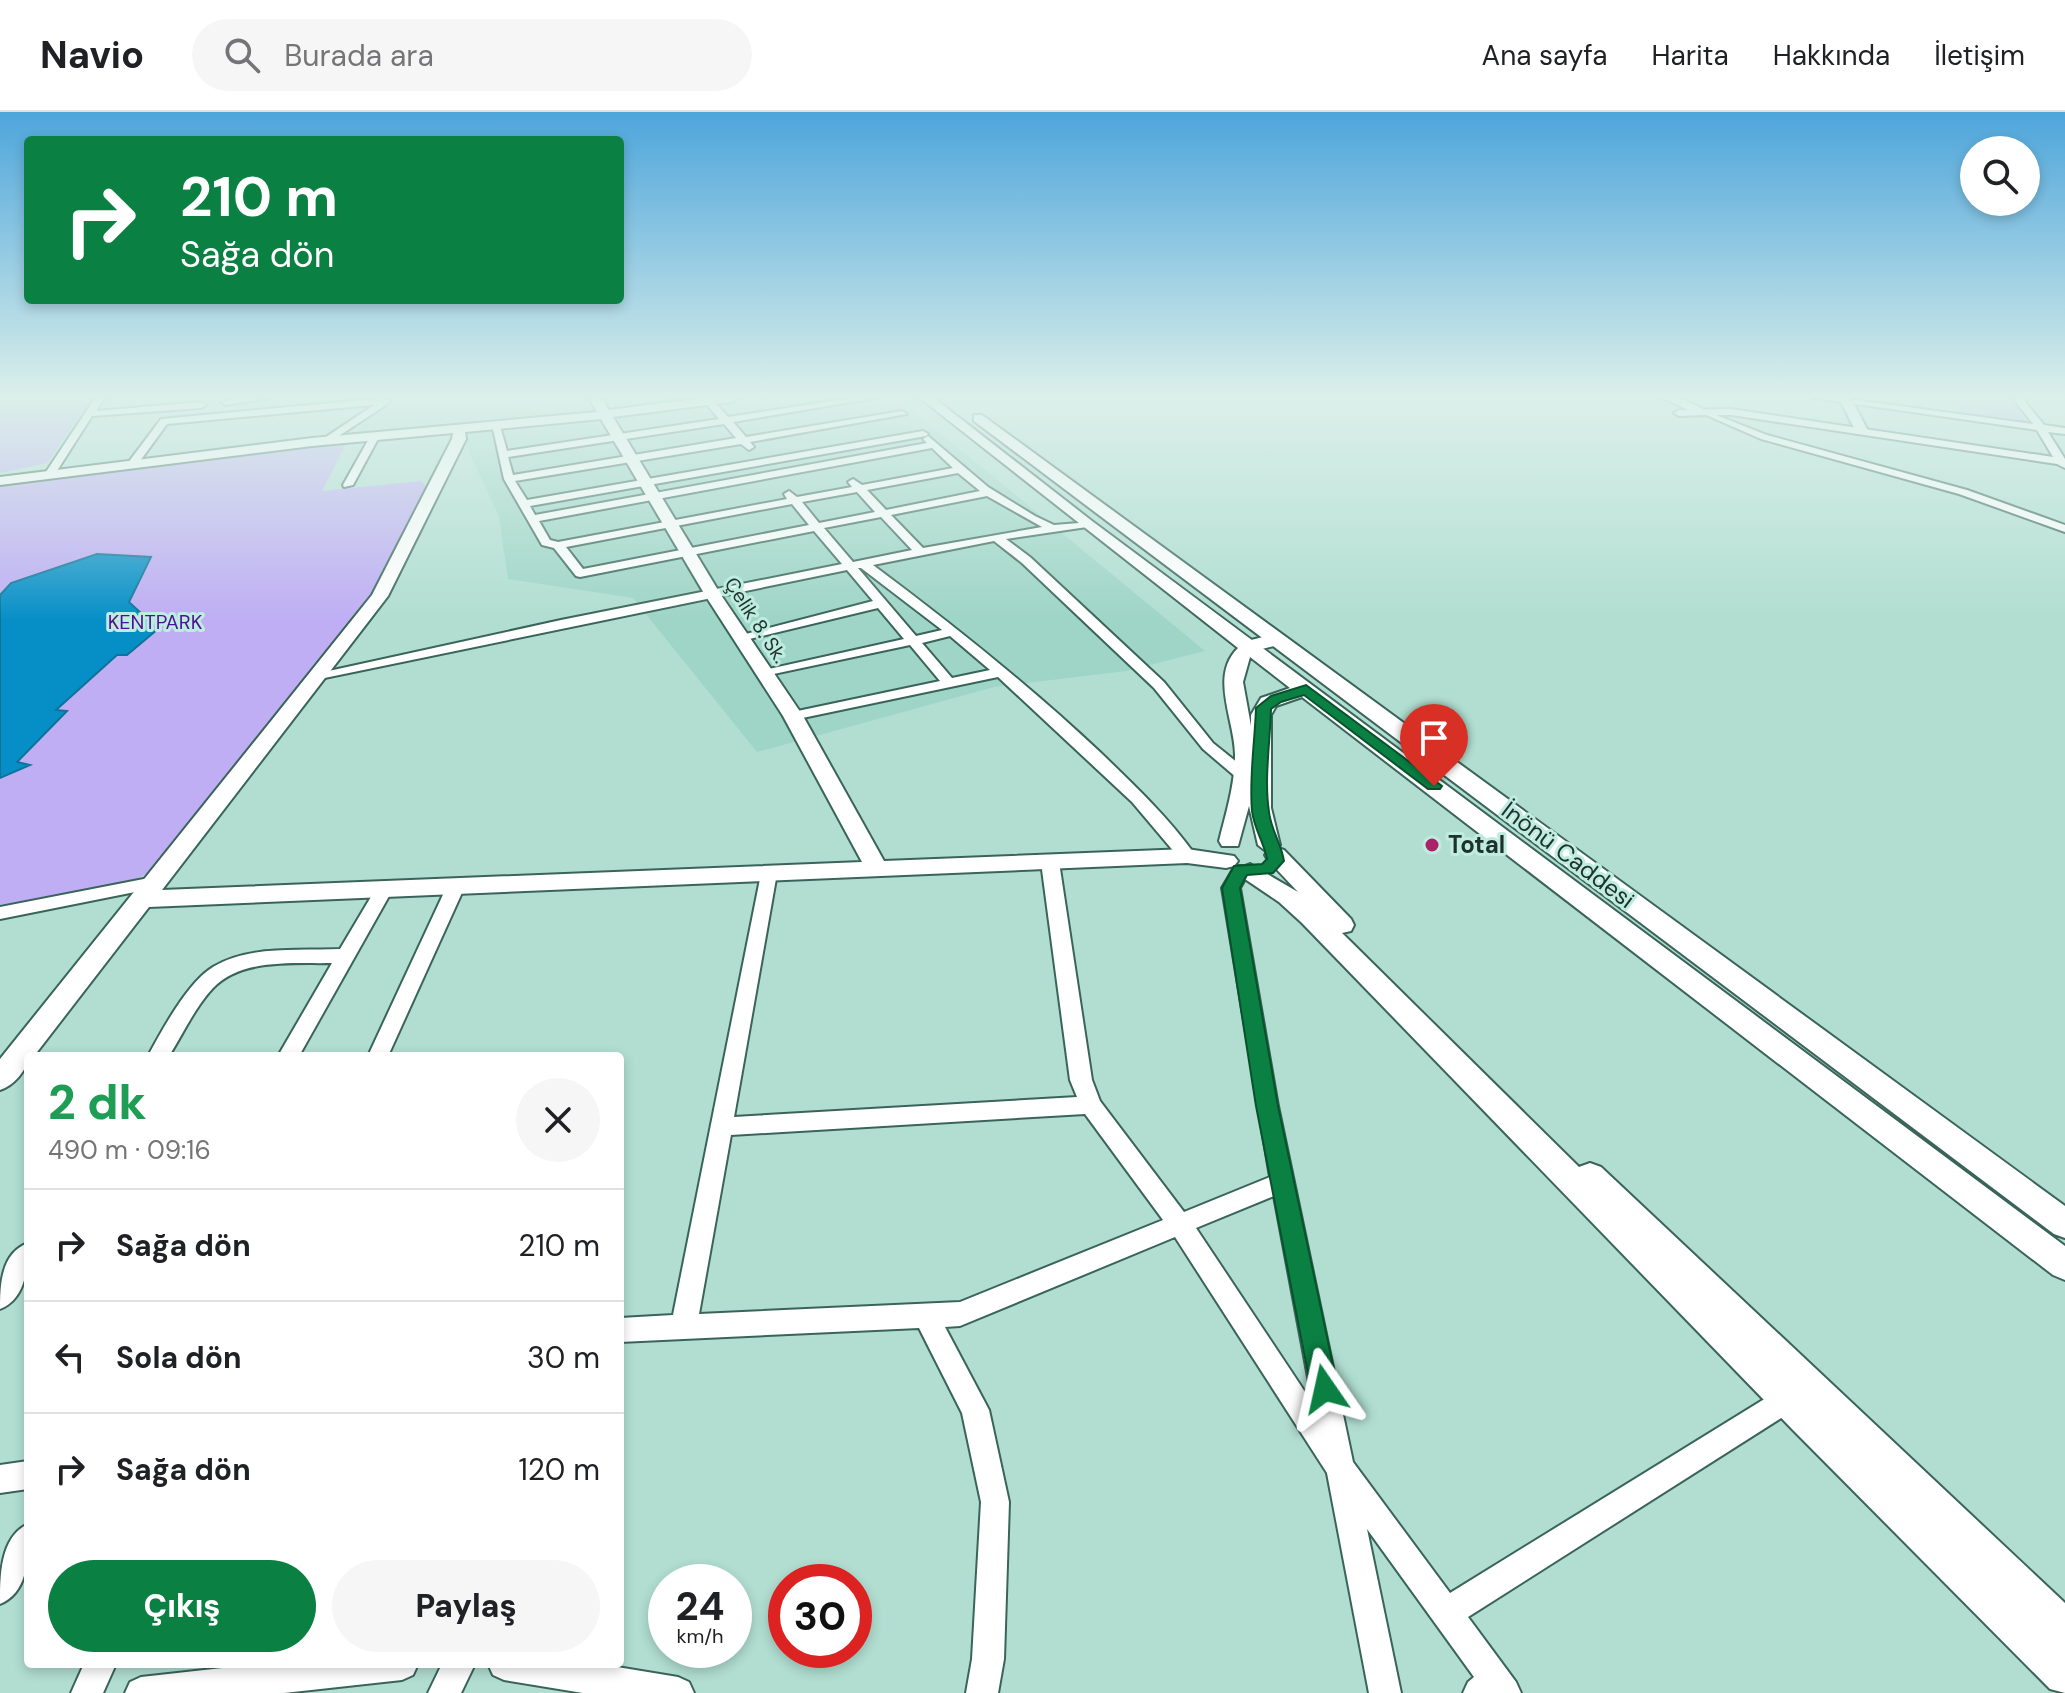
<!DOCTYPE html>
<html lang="tr">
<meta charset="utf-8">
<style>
body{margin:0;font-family:"DM Sans",sans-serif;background:#f6f6f6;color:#202124;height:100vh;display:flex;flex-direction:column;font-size:30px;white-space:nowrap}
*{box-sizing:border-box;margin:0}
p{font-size:26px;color:#757577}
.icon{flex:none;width:44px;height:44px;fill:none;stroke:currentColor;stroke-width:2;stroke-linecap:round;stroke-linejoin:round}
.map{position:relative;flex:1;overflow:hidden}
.drawer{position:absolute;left:24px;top:940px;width:600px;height:616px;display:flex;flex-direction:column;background:#fff;border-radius:8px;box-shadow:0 4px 12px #0003}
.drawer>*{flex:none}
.guide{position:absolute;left:24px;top:24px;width:600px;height:168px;border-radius:8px;box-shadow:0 4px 12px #0003;background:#0b8043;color:#fff;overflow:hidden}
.buttons{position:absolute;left:1960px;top:24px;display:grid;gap:16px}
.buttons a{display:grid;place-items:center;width:80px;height:80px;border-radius:50%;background:#fff;box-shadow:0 4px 12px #0003;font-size:40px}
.speed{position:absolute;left:648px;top:1452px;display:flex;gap:16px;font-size:40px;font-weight:700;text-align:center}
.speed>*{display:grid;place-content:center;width:104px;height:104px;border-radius:50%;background:#fff;box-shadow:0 4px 12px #0003;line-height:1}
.speed small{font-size:20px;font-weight:400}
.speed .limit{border:12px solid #d22;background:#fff;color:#111}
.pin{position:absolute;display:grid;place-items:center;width:68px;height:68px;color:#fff;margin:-82px -34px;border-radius:50% 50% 50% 0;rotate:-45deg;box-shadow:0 0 8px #0007}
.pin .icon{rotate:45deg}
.me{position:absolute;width:88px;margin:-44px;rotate:349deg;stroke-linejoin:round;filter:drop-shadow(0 0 6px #0008)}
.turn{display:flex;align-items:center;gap:28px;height:168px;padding:0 24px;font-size:36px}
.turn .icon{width:104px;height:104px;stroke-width:2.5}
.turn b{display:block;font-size:56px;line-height:68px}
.round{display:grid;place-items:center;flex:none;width:84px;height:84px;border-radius:42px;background:#f6f6f6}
.overview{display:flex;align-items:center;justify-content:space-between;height:136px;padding:0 24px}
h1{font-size:48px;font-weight:800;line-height:60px;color:#1e9e55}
.action{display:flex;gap:16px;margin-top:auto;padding:16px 24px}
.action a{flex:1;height:92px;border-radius:48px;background:#0b8043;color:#fff;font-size:32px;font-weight:800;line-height:92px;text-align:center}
.action a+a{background:#f6f6f6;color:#202124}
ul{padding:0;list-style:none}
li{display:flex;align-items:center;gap:24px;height:112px;padding:0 24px;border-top:2px solid #e0e0e0}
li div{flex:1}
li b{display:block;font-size:30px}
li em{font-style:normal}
header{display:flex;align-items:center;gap:48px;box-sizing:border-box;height:112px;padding:0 40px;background:#fff;border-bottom:2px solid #e0e0e0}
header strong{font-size:38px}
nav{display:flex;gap:44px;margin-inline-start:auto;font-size:28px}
.search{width:560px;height:72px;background:#f6f6f6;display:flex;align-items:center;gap:20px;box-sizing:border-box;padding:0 28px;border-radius:44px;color:#757577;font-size:30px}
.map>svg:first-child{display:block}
.built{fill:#9ed5c6}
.green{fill:#bfaef4}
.water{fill:#068fc7;stroke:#0e7398;stroke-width:2}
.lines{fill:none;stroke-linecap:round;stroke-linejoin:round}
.street-casing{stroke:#3a6459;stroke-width:4}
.secondary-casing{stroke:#3a6459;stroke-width:4}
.primary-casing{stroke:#3a6459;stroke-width:4}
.street{fill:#fff;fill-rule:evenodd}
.secondary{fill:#fff;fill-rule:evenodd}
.primary{fill:#fff;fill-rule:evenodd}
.route{fill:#0b8043;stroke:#07532c;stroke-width:2}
.poi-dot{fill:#ab2268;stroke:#beecde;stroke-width:3}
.labels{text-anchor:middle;stroke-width:6;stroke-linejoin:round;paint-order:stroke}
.far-street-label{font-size:20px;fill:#1f312c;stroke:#beecde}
.far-park-label{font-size:20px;fill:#4e0f98;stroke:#beecde}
.poi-label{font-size:24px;font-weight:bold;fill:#1f312c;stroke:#beecde;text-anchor:start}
.street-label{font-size:24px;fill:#1f312c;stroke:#beecde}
</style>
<header>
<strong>Navio</strong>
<div class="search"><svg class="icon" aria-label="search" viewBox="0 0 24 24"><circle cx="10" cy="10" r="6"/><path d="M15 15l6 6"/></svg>Burada ara</div>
<nav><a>Ana sayfa</a><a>Harita</a><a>Hakkında</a><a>İletişim</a></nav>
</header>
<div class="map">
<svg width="2065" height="1581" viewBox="0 0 2065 1581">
<rect width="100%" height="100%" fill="#b1ded1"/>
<path class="built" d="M401,286H898L1205,539L1126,559L994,575L757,640L633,486L508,467L499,405L462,324L463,315L345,324Z"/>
<path class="green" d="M0,286H92L47,351L0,361Z
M1952,286L2013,289L2024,303L2026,311L1964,304Z
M347,330L322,379L421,369L428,376L371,491L150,760L127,772L0,793V375Z"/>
<path class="water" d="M97,442L151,445L129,490L158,517L127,543H117L56,598L67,599L17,650L30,653L0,666V483L11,471Z"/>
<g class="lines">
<g class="street-casing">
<path id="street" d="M95,286H104L96,299L201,290L206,293L201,296L92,304L53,365H45L44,363Z
M237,286H269L226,293L221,290Z
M385,286L390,289L386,293L328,331L320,329L374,293L167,312L137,353L128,351L161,307Z
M707,286H717L714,289L728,305L852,286H875L733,310L746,325L902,299L907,302L750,330L754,335L749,338L741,332L515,369L527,388L923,319L928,322L926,324L530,394L535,403L927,331L923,327L928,324L988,375L1035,404L1054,413L1091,410V414L1087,415L1006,427L1030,445L1164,570L1213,631L1249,660L1251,663L1249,666H1237L1203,637L1154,576L1022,451L994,429L873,453C952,512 1029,573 1101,641C1134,673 1166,703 1193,740L1196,744L1193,748H1181L1132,690L998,565L793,608L788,607V601L940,569L910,533L760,565V559L904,527L878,496L741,529L734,525L873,489L847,458L310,569V563L315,562L561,508L842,452L814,419L580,465L576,464L554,436L542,433L504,367L492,312L500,314L507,339L719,307L704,289ZM724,312L736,326L513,363L508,345ZM932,336L953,356L862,373L853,367L848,370L852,375L797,385L789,379L784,382L787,387L558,430L550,428L539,409ZM958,361L980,379L886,398L867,378ZM857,380L875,400L819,411L802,390ZM987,384L1042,415L923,436L891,403ZM792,392L809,413L583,457L566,435ZM881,405L912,438L853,450L824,416ZM858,456H861L942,518L916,524ZM950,524L990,558L952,566L922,531Z
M1814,286H1840L2033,312L2013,286H2022L2044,313L2065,316V322L2048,320L2065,347V356L2057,352L1731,303H1716L1767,323L1967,378L2065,413V420L1959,382L1761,327L1706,303L1679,304L1674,301L1679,298L1731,297L2053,345L2037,318Z
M371,323L379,325L353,373L344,375L343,373Z
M1050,744L1059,750L1092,968L1100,989L1184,1100L1270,1065L1222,776L1235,754H1247L1250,758L1240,776L1278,994L1353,1350L1450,1481L1779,1278L1788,1274L1797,1278L1801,1287L1797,1296L1468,1505L1516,1570L1521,1581H1463L1468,1570L1474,1565L1367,1417L1401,1581H1369L1327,1361L1175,1125L960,1214L945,1215L989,1298L1009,1390L1004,1547L998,1581H966L972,1547L981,1390L962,1301L919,1216L620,1230V1206L673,1203L762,757L768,755L777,761L734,1005L1077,985L1070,968L1041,750ZM1085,1002L1163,1108L960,1190L699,1202L731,1023ZM1274,1084L1313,1292L1196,1116Z
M154,765L163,771L160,775L0,807V795Z
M456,768L465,774L388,944H368L447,774Z
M384,771L393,777L299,944H278L332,851C294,852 242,846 213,876C195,895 183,922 169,944H148C162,918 188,870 213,855C249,833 299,839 340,837L378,773Z
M28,1131C28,1155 26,1187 0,1197C0,1173 1,1141 28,1131Z
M28,1349V1377L0,1381V1353Z
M28,1412C28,1440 31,1479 0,1492C0,1464 0,1425 28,1412Z
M84,1552H116L103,1581H71Z
M259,1552H418L413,1563L402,1568L284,1581H125L130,1570L141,1565Z
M442,1552H475L461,1581H428Z
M488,1552H599L678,1565L689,1570L694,1581H583L504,1568L493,1563Z"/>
</g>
<g class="secondary-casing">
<path id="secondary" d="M589,286H601L609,298L702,286H737L731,290L613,305L721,483L803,604L884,749L1187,737L1234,744L1238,749L1234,754L1226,756L1187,751L149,795L34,944H28C28,958 13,974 0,978V947L372,483L452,327L453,321L312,334L0,373V365L312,326L597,300ZM601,307L705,483L783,604L862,750L162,778L388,484L466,327L465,320Z
M920,286H934L1092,409L2065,1134V1168L2053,1163L1302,585L1276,594L1271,603V696L1280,733L1278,736L1284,738L1351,807L1354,813L1351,819L1342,821L1579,1055L1590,1051L1601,1055L2065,1491V1581L2050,1577L1792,1317L1302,811L1279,790L1242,765L1238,760L1242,755L1250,752L1298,780L1268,748L1265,743L1267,740L1258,733L1249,694L1238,734H1222L1219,729C1226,701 1235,672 1235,643C1235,609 1209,564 1238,536ZM1250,545L1290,576L1261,586L1251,603V614L1243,570Z
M1663,286H1680L1707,299L1697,302Z
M1839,286H1851L1868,319L1867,322H1857Z
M974,303H982L2065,1094V1126L2054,1122L974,309Z"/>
</g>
<g class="primary-casing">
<path id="primary" d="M1275,522L1282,524L1285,528L1282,532L1250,540L1240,534L1243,530Z"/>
</g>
<use href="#street" class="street"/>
<use href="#secondary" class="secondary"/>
<use href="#primary" class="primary"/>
</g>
<linearGradient id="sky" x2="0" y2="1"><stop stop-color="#4da5db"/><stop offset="0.56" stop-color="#dcf0ea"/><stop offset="1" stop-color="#dcf0ea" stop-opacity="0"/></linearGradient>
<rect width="2065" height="508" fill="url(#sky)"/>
<path class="route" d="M1306,573L1442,674L1440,677H1428L1304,583L1281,590L1271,597C1270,631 1264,667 1269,700C1271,718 1281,731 1284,749L1273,761L1247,763L1240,776L1278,994L1338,1277L1334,1286L1325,1290L1315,1286L1311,1277L1256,994L1222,776L1234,754L1262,752L1267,747C1264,730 1254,717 1252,699C1249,665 1255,629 1256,596L1271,584Z"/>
<circle class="poi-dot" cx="1432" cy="733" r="8"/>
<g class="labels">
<g class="far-street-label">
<text transform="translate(756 508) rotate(57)" y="7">Çelik 8. Sk.</text>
</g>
<g class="far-park-label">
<text x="155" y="517">KENTPARK</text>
</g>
<g class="poi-label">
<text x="1448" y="741">Total</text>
</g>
<g class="street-label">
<text transform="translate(1568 743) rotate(37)" y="8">İnönü Caddesi</text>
</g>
</g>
</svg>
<div class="buttons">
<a><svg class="icon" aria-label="search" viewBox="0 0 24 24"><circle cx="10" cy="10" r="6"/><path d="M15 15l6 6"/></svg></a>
</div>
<div class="speed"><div>24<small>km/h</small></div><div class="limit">30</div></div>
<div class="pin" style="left:1434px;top:674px;background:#d93025"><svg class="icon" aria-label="arrive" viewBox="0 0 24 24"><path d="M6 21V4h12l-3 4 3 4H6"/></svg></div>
<svg class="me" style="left:1325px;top:1277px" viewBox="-20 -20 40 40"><path d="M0-17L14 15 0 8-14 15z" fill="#0b8043" stroke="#fff" stroke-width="4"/></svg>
<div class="guide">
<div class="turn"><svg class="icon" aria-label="right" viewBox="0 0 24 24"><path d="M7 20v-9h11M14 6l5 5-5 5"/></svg><div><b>210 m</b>Sağa dön</div></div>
</div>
<section class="drawer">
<div class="overview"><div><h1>2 dk</h1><p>490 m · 09:16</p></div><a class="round"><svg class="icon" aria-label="close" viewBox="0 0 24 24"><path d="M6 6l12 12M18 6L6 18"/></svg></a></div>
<ul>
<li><svg class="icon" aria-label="right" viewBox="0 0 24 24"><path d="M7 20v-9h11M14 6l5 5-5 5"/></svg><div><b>Sağa dön</b></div><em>210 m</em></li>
<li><svg class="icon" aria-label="left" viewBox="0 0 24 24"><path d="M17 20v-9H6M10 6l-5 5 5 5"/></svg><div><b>Sola dön</b></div><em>30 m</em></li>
<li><svg class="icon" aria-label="right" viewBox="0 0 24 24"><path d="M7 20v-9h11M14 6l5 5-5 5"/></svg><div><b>Sağa dön</b></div><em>120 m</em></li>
</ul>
<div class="action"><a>Çıkış</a><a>Paylaş</a></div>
</section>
</div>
